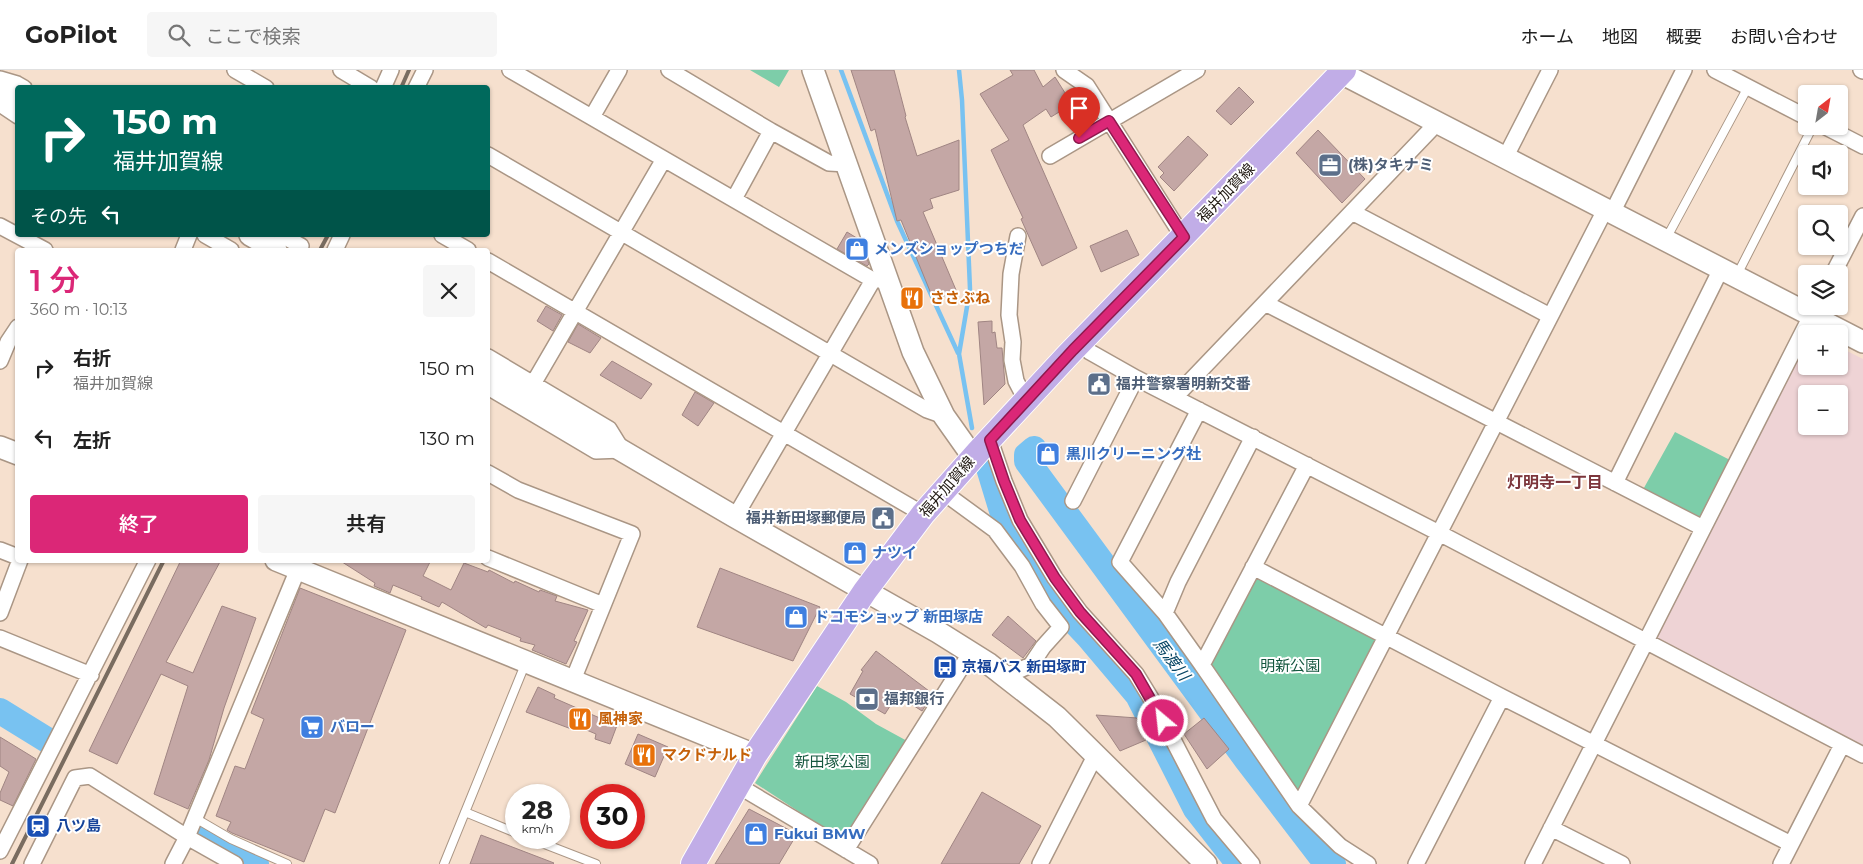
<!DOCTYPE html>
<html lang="ja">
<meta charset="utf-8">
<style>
body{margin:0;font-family:Montserrat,"Noto Sans JP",sans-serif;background:#f6f6f6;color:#222;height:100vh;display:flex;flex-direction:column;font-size:19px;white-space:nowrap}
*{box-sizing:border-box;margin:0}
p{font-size:16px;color:#767676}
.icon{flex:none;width:28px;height:28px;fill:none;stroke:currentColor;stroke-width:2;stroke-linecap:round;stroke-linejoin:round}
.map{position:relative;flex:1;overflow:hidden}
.drawer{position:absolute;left:15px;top:178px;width:475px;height:315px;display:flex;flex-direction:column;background:#fff;border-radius:5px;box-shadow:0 1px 4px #0004}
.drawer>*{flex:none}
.hud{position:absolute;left:15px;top:15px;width:475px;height:152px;border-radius:5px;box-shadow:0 1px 4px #0004;background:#00695c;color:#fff;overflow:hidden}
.needle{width:32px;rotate:31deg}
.controls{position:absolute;left:1798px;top:15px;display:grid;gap:10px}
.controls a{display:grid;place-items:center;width:50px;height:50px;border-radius:5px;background:#fff;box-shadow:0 1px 4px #0004;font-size:25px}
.speed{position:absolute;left:505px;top:714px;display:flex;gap:10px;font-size:25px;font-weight:700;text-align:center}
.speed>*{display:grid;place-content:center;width:65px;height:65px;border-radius:50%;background:#fff;box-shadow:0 1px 4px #0004;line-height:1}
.speed small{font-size:12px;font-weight:400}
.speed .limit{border:8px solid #d22;background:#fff;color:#111}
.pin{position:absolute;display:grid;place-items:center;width:42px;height:42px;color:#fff;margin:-51px -21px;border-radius:50% 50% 50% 0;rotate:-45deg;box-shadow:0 0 5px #0007}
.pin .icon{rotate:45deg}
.me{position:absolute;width:55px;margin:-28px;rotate:332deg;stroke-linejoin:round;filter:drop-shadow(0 0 4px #0008)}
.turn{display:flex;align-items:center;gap:18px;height:105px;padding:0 15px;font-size:22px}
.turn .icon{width:65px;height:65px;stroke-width:2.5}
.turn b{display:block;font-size:35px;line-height:42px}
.then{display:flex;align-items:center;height:48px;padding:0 15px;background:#0003;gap:10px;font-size:19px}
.round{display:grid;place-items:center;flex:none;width:52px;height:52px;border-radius:5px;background:#f6f6f6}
.headline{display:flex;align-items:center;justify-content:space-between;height:85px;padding:0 15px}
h1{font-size:30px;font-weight:600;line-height:38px;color:#db2777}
.cta{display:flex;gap:10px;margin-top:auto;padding:10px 15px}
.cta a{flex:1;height:58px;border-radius:5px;background:#db2777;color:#fff;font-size:20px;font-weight:600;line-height:58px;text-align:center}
.cta a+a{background:#f6f6f6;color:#222}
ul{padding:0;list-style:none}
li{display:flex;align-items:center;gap:15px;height:70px;padding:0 15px}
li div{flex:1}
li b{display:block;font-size:19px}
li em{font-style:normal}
header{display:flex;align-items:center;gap:30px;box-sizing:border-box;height:70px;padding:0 25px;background:#fff;border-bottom:1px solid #e0e0e0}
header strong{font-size:24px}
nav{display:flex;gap:28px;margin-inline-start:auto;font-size:18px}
.search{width:350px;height:45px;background:#f6f6f6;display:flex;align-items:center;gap:12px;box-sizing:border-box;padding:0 18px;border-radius:5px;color:#767676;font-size:19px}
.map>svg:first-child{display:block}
.education{fill:#eed3d5;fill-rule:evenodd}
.green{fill:#7dcda9}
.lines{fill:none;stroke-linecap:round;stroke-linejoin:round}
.stream{stroke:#78c2f1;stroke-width:4.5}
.river{stroke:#78c2f1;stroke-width:26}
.building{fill:#c4a7a5;stroke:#a08583}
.lane-casing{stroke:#aa9685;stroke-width:10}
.street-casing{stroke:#aa9685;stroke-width:18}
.secondary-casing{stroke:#aa9685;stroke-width:24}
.primary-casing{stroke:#fff;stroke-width:26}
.lane{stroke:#fff;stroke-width:8}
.street{stroke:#fff;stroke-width:15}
.secondary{stroke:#fff;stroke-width:21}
.primary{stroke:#c1ade7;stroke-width:24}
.rail{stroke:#796c60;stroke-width:4}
.route-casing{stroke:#8e194d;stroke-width:12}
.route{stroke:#db2777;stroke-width:9}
.labels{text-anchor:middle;stroke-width:4;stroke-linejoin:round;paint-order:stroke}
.service-label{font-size:15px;font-weight:bold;fill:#4e5e75;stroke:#fff;text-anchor:start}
.street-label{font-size:15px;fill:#201912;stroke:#fff}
.shop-label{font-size:15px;font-weight:bold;fill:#366cbe;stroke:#fff;text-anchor:start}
.food-label{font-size:15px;font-weight:bold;fill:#c56008;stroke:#fff;text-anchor:start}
.park-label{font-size:15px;fill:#15573f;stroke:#fff}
.transit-label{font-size:15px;font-weight:bold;fill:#164399;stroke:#fff;text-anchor:start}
.neighbourhood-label{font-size:16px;font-weight:bold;fill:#7c353b;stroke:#fff}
.water-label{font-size:16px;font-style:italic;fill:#074564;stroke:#fff}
</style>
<header>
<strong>GoPilot</strong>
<div class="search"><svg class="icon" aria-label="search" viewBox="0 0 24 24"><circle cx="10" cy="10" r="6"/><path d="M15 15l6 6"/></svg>ここで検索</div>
<nav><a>ホーム</a><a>地図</a><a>概要</a><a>お問い合わせ</a></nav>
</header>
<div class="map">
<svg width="1863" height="794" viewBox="0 0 1863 794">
<rect width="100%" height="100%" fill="#f6e0ce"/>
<path class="education" d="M1806,268V296H1839V277L1863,289V675L1653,568ZM1806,324H1839V356H1806Z"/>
<path class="green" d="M750,0H789L779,17Z
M1675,362L1732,391L1703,458L1640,425Z
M1253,497L1386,566L1299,736L1202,595Z
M817,616L846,632L876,654L909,672L845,772L755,713Z"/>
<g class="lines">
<path class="stream" d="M841,0L897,151L958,283
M959,0L962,30L970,219L959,284L972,358"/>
<path class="river" d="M1034,379L1027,385V391L1247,690L1320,785L1333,794
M989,398L1003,444L1052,528L1089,567L1138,625L1196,739L1239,794
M0,641L47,670
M199,762L256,794"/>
</g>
<path class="building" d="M851,0H894L906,46L905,47L917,86L959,70V120L930,129L933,138L923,142L956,220L934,231L901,150L897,151L875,59L871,61Z
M1010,0H1034L1043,17L1055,7L1072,34L1051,47L1046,39L1023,55L1077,178L1042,196L1021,149L1023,148L991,80L1009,70L980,24L1013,5Z
M1239,17L1254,32L1231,55L1216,41Z
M1318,60L1365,109L1342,133L1296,83Z
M1188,66L1208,85L1174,121L1160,107L1164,103L1158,97Z
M1127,160L1139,185L1101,202L1090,176Z
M847,162L860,170L869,194L867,196L837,179Z
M546,236L562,245L553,261L537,251Z
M992,251V263L995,262L997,278H1002L1005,314L984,335L978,252Z
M578,254L601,268L590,283L568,272Z
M612,291L652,314L641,329L600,305Z
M695,322L714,333L698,356L682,345Z
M181,490H221L166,592L193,603L222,536L256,548L224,638L209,690L188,739L154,724L188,616L161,604L117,694L89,681Z
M339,490H431L423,506L451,520L464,493L488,502L489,500L514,513L515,511L539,522L540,520L557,526L555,531L588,540L574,571L577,572L566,594L532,580L535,575L520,571L521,568L488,555L486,558L442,532L439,537L421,529L422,527L393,515L390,523L374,516L375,513Z
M720,498L820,537L793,591L697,557Z
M300,518L406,560L335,743L325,739L304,792L232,763L227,760L231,752L216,746L235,696L245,699L264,649L251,643Z
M1008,546L1036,571L1023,588L992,565Z
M876,581L933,624L922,641L897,625L885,644L850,624L863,601L861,600Z
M538,617L555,625L554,628L602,649L604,644L619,650L610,674L595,669L596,664L577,656L574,660L526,642Z
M1096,645L1137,648L1146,670L1120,681Z
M1204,648L1229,679L1207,699L1184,664Z
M638,664L668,677L655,707L625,694Z
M0,667L36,689L13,736L0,730V723L9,702L0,696Z
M982,722L1041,756L1019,794H941Z
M749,739L797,764L779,794H715Z
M481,765L554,793L553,794H470Z"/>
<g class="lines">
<g class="lane-casing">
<path id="lane" d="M1666,169L1748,17
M1737,205L1813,56
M465,742L516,763
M195,748L231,769L287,794
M529,768L596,794
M444,794L526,592"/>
</g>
<g class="street-casing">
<path id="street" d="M235,0L266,18
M341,0L371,18
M510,0L873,210H888
M669,0L771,61L829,93L847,94
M1064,0L1087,16L1183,167
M1715,0L1806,47
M1861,0L1863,1
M0,9L17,14L24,18
M383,18L391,0
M416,18L425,0
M0,34L18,46
M592,47L619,0
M1824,56L1863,76
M488,85L927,340L944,346
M1050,86L1197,0
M1505,88L1550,0
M734,129L771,61
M1352,142L1550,246
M1612,143L1684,0
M0,156L45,180
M205,165L231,180
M281,165L301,176
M442,165L468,180
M1018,166L1011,204L1009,245L1013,272L1012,290L1016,311L1026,330
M183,180L189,165
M335,180L342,165
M488,191L923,444
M1833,204L1863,146
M1265,233L1703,458
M1079,273L1090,282L1136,308L1439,463L1863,685
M488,287L609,359L622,380L596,381L488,317
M0,291L8,272L18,257
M533,314L664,89
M1175,327L1437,53
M1199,340L1120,492L1165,543L1202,595
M990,370L1004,411L1020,450L1055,508L1080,542L1136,604L1155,635L1214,749L1252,794
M1307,395L1202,595L1299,736L1340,776L1368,794
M488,403L518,420L632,464L573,610
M1615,413L1721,199
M943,422L995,460L1022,496L1043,534L1061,557L1043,577L1031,595L1006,606
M1073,431L1136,308
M735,447L873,210
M0,480L18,487
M488,488L603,535
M1253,497L1502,627L1791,774
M0,543L20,490
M1165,543L1178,512L1253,367
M0,568L91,605
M737,715L870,794
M1299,736L1605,140
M1551,758L1622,794
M846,780L971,582
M0,781L148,490
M32,794L75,708L90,706L187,767L235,794
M173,794L187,767L298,499
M1040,794L1096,684
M1416,794L1502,627
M1533,794L1815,238
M1781,794L1842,675"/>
</g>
<g class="secondary-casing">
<path id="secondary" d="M813,0L913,282L944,346L973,387
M1341,3L1863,272
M0,20L18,30
M250,165L276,180
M488,302L735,447L938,562L989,594L1057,647L1206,794
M0,377L18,384
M276,490L755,685"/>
</g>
<g class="primary-casing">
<path id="primary" d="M693,794L755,685L865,521L923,444L977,383L1068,285L1344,0"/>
</g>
<use href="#lane" class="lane"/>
<use href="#street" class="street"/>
<use href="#secondary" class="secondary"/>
<use href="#primary" class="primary"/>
<path class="rail" d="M401,18L409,0
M320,180L328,165
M12,794L164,490"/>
</g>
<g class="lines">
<g class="route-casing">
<path id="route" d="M1079,68L1109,51L1184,167L1073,280L990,370L1004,411L1020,450L1055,508L1080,542L1136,604L1163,651"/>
</g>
<use href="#route" class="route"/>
</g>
<defs>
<g id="office-square" transform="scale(1.25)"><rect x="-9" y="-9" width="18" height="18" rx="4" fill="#5c6f8a" stroke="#fff"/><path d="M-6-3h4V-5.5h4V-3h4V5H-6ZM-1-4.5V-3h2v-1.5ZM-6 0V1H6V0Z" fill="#fff"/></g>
<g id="shop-square" transform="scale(1.25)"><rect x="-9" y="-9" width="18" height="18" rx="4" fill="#3f7fe0" stroke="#fff"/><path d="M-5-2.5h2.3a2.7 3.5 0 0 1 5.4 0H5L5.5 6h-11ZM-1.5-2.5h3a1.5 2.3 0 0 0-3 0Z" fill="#fff"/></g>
<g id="restaurant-square" transform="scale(1.25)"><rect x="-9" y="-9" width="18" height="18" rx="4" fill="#e8710a" stroke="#fff"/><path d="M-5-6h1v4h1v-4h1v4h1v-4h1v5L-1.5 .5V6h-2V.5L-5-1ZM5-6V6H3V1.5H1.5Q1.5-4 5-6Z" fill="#fff"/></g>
<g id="civic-square" transform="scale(1.25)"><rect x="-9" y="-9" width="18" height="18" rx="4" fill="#5c6f8a" stroke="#fff"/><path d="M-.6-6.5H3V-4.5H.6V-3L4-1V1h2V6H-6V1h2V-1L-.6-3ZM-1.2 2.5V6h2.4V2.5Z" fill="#fff"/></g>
<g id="bus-square" transform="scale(1.25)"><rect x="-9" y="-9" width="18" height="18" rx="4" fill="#1a4fb4" stroke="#fff"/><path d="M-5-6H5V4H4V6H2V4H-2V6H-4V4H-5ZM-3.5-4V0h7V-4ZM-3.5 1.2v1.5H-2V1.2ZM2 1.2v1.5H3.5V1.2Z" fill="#fff"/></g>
<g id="bank-square" transform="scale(1.25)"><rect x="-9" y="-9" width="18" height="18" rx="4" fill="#5c6f8a" stroke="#fff"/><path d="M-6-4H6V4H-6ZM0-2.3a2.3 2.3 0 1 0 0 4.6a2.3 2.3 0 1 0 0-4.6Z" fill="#fff"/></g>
<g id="supermarket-square" transform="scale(1.25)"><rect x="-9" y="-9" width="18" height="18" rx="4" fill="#3f7fe0" stroke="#fff"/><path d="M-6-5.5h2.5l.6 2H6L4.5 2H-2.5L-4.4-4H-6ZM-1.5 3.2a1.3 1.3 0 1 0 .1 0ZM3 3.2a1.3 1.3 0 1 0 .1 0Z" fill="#fff"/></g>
<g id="station-square" transform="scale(1.25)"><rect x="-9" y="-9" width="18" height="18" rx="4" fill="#1a4fb4" stroke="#fff"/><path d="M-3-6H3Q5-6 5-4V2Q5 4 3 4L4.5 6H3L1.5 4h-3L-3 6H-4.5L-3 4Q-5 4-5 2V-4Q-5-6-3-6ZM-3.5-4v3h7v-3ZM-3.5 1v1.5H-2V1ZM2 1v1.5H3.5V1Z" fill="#fff"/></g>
</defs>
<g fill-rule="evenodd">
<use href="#office-square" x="1330" y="95"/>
<use href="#shop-square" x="857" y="179"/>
<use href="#restaurant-square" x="912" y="228"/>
<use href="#civic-square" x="1099" y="314"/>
<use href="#shop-square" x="1048" y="384"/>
<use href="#civic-square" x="883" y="448"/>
<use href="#shop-square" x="855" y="483"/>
<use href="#shop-square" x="796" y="547"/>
<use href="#bus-square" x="945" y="597"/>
<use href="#bank-square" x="867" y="629"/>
<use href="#restaurant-square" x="580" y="649"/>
<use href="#supermarket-square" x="312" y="657"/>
<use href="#restaurant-square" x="644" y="685"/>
<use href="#station-square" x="38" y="756"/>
<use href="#shop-square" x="756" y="764"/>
</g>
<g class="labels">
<g class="service-label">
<text x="1348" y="100">(株)タキナミ</text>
<text x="1116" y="319">福井警察署明新交番</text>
<text x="866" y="453" text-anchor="end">福井新田塚郵便局</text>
<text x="884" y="634">福邦銀行</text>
</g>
<g class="street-label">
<text transform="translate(1226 123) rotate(-46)" y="5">福井加賀線</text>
<text transform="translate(947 417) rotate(-49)" y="5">福井加賀線</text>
</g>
<g class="shop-label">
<text x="874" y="184">メンズショップつちだ</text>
<text x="1066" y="389">黒川クリーニング社</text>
<text x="872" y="488">ナツイ</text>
<text x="814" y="552">ドコモショップ 新田塚店</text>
<text x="330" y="662">バロー</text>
<text x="774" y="769">Fukui BMW</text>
</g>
<g class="food-label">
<text x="930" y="233">ささぶね</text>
<text x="598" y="654">風神家</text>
<text x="662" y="690">マクドナルド</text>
</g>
<g class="park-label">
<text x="1290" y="601">明新公園</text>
<text x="832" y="697">新田塚公園</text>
</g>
<g class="transit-label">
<text x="962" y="602">京福バス 新田塚町</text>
<text x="56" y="761">八ツ島</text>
</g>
<g class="neighbourhood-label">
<text x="1555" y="418">灯明寺一丁目</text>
</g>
<g class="water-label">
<text transform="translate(1172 589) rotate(53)" y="6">馬渡川</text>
</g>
</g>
</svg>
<div class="controls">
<a><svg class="needle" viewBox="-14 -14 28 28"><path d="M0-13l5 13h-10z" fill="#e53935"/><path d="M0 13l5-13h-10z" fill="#767676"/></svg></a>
<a><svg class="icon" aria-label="sound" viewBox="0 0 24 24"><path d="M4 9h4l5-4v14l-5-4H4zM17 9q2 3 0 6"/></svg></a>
<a><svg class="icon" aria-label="search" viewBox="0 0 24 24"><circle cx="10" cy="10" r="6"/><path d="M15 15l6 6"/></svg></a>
<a><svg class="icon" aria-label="layers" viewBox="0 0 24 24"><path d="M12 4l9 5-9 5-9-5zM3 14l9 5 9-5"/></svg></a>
<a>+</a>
<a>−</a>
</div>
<div class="speed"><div>28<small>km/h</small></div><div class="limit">30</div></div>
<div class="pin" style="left:1079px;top:68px;background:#d93025"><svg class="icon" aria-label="arrive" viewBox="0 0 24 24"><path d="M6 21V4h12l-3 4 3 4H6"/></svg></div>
<svg class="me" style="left:1163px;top:651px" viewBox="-20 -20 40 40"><circle r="17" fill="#db2777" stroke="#fff" stroke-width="3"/><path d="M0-11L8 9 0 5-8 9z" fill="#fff"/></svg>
<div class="hud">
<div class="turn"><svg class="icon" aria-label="right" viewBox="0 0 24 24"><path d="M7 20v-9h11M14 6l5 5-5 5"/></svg><div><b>150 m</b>福井加賀線</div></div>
<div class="then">その先<svg class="icon" aria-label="left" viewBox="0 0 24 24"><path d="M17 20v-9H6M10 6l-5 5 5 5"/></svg></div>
</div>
<section class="drawer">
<div class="headline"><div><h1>1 分</h1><p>360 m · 10:13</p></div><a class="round"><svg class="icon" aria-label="close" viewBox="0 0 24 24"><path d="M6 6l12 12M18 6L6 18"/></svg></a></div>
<ul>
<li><svg class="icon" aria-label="right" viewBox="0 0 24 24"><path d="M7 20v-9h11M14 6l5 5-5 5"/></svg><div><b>右折</b><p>福井加賀線</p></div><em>150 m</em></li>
<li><svg class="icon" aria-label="left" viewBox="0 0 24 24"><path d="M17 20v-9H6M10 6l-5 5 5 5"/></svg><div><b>左折</b></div><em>130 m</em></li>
</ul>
<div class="cta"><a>終了</a><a>共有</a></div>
</section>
</div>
